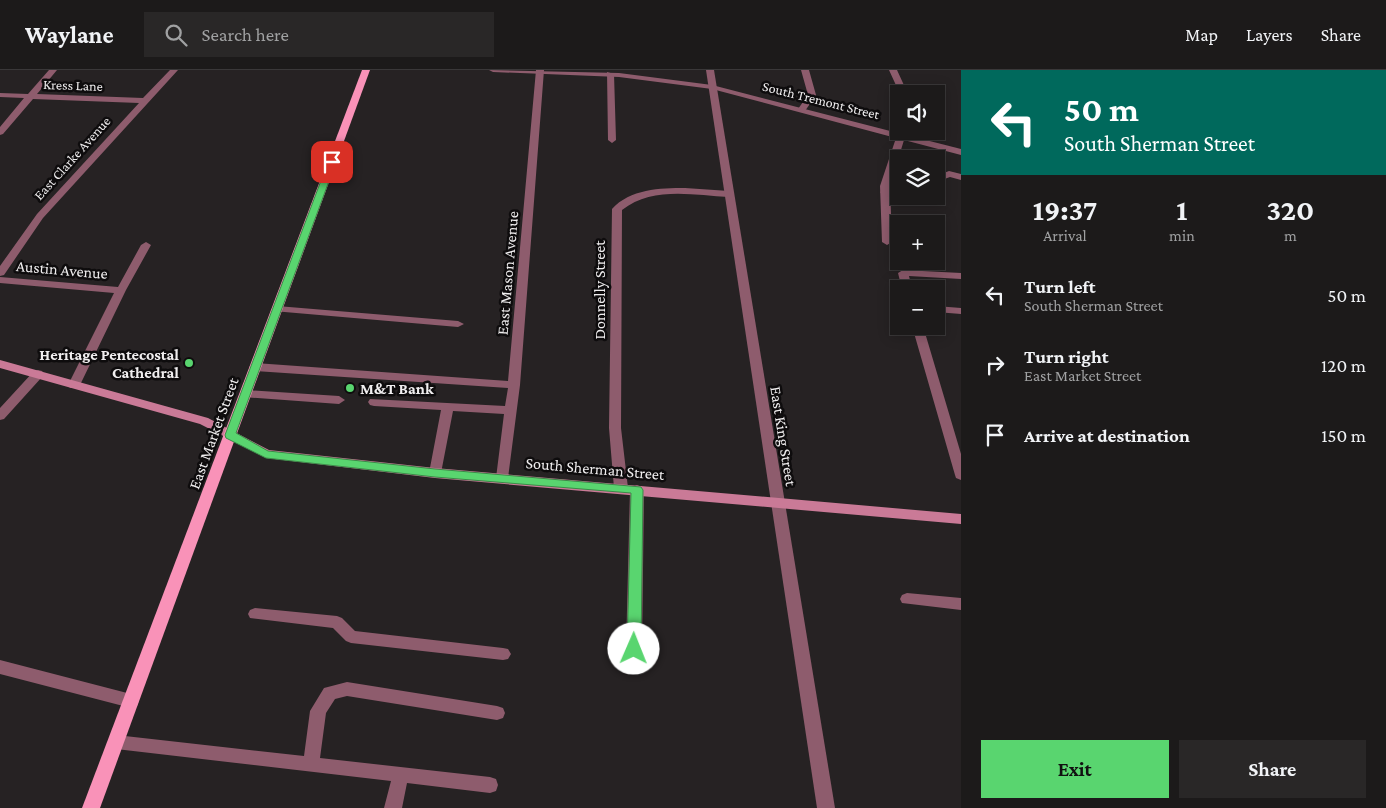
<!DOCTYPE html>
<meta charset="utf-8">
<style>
body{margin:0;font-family:"Crimson Pro",serif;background:#292727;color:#f1f3f6;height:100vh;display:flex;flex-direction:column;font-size:19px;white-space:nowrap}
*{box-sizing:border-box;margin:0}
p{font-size:16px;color:#a0a1a2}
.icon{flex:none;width:28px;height:28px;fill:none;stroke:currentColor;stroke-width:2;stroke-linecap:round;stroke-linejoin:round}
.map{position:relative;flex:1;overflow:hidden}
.sheet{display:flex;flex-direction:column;background:#1c1a1a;width:425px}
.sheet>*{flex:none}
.guide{background:#00695c;color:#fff;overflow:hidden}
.tools{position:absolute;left:890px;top:15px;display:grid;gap:10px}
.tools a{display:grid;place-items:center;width:55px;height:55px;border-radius:0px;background:#1c1a1a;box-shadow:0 2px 12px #0003,0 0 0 1px #3a3839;font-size:25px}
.pin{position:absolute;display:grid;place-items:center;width:42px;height:42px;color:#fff;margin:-21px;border-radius:10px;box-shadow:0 2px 8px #0006}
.me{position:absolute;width:55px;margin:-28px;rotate:1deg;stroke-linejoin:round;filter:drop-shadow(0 0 4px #0008)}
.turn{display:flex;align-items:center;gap:18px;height:105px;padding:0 20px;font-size:22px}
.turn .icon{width:65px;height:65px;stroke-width:2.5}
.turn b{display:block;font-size:35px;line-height:42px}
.eta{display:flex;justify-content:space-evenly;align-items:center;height:85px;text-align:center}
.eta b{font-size:30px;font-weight:700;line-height:35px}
.action{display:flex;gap:10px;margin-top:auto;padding:10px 20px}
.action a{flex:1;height:58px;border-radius:0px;background:#59d56f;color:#111;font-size:20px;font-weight:700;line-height:58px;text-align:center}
.action a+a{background:#292727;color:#f1f3f6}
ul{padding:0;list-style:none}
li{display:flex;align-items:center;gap:15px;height:70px;padding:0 20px}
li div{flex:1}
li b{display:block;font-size:19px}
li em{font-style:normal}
header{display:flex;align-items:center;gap:30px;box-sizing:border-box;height:70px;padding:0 25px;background:#1c1a1a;border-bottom:1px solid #3a3839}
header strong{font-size:24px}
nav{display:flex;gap:28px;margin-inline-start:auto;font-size:18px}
.search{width:350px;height:45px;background:#292727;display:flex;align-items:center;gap:12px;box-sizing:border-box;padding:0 18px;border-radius:0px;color:#a0a1a2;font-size:19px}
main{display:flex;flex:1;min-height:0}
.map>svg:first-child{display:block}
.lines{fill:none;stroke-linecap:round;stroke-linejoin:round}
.service{fill:#8e5c6d;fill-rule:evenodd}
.minor{fill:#8e5c6d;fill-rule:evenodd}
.tertiary{fill:#8e5c6d;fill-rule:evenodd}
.secondary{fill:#ca7a97;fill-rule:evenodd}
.primary{fill:#f992b8;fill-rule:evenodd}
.route{fill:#59d56f;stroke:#3a8a48}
.poi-dot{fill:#59d56f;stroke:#0e0c0d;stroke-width:2}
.labels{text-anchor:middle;stroke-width:5;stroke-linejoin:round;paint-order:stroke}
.far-street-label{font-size:14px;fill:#f0eeef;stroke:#0e0c0d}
.street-label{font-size:16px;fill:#f0eeef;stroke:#0e0c0d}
.poi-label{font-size:16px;font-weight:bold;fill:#f0eeef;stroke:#0e0c0d;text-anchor:end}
</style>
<header>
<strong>Waylane</strong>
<div class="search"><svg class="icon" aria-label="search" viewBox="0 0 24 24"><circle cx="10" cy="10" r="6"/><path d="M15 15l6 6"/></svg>Search here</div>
<nav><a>Map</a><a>Layers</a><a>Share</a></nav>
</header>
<main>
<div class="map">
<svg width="961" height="738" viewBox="0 0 961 738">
<rect width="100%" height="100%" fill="#262223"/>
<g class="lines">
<path class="service" d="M536,0H544L520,315L508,408L507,411H497L496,408L504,344L453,341L441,403L435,408L429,403L441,340L374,336L370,335L368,332L370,329L505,336L508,318L255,301L249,297L255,293L508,311Z
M801,0H809L816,25L805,41L802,42L798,39L808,25Z
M607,2L614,4L616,70L612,73L608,70Z
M949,101L961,104V110L950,107L936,112V106Z
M885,119H899V125L882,124L880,122Z
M903,200L961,203V209L909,206L912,219H902L898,203Z
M277,236L458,251L464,254L458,257L273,241L272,239Z
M936,236L961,238V244L936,242Z
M912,256H923L961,384V410L956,408L955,405Z
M246,320L339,326L345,330L339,334L242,327L240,324L242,321Z
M637,415L642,417L644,420L642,579L639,583L634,585L629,583L626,579L630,420L632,417Z
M907,523L961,528V540L902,533L900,529L902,525Z
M255,538L337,546L342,548L355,561L503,578L508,579L511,584L508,589L503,590L351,573L346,571L333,558L250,548L248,544L250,540Z
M0,590L131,624L137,626L139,631L137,636L131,638L0,604Z
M347,612L497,636L503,638L505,643L503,648L497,650L347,626L335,629L326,643L320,688L490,707L496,709L498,715L496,721L490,723L407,713L402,738H384L391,711L116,679L110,677L108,672L110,667L116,665L304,686L310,641L324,618Z"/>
<path class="minor" d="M49,0H57L37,24L143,28L170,0H178L43,148L4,205L0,206V196L37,144L139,33L33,29L3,64L0,65V57L24,28L0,27V23L28,24Z
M489,0L619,3L712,15L898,63L899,61H907L906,65L961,79V85L904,70L890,116L892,172L887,175L882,172L880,116L896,68L712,19L619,7L493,2Z
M889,0H897L908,24H900Z
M685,118L729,121L734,124L729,127C693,125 652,116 622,140L621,358L628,418L626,421H616L614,418L609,358L612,139C630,119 660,118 685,118Z
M146,172L151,175L126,220L80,315L78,318H70L68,315L114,223L0,213V207L118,217L141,175Z
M38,300L42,301L44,304L42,307L4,349L0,350V338L34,301Z"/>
<path class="tertiary" d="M706,0H714L835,738H817Z"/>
<path class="secondary" d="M0,290L208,348L269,380L435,398L961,444V454L435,408L266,388L200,354L0,298Z"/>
<path class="primary" d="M362,0H370L100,738H82Z"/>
</g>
<path class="route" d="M332,89L336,92L236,363L268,381L435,399L641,417L643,420L641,579L639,583H629L627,579L631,423L435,407L266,388L226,368L225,365L328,92Z"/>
<g class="poi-dot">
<circle cx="189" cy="293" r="5"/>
<circle cx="350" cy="318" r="5"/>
</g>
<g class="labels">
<g class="far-street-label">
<text transform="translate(73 15) rotate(2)" y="5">Kress Lane</text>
<text transform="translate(821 30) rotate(14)" y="5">South Tremont Street</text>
<text transform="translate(72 88) rotate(-48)" y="5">East Clarke Avenue</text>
</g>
<g class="street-label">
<text transform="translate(62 199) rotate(5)" y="6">Austin Avenue</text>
<text transform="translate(507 203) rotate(-85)" y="6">East Mason Avenue</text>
<text transform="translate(599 220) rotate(-90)" y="6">Donnelly Street</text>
<text transform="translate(213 363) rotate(-70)" y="6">East Market Street</text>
<text transform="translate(784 366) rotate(81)" y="6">East King Street</text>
<text transform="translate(595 398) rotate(5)" y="6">South Sherman Street</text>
</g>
<g class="poi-label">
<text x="179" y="290">Heritage Pentecostal<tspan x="179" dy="18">Cathedral</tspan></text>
<text x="360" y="324" text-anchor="start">M&amp;T Bank</text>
</g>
</g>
</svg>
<div class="tools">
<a><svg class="icon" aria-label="sound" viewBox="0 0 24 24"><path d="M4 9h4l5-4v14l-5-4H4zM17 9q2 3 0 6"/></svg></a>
<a><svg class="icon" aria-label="layers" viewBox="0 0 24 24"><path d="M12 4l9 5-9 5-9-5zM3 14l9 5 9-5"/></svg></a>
<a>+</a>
<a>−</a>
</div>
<div class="pin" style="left:332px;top:92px;background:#d93025"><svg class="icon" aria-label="arrive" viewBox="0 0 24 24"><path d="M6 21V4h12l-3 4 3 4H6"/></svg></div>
<svg class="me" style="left:634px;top:579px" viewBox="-20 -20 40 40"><circle r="19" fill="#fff"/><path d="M0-13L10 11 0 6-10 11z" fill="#59d56f"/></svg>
</div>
<section class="sheet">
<div class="guide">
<div class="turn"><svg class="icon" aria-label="left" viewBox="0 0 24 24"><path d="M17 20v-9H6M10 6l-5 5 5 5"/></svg><div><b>50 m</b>South Sherman Street</div></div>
</div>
<div class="eta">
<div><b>19:37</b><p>Arrival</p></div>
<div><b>1</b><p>min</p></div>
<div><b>320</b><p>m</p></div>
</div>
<ul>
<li><svg class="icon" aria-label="left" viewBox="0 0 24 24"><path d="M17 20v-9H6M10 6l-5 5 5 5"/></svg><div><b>Turn left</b><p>South Sherman Street</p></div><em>50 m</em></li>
<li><svg class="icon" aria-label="right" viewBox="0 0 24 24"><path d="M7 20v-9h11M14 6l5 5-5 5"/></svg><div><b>Turn right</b><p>East Market Street</p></div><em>120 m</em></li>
<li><svg class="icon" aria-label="arrive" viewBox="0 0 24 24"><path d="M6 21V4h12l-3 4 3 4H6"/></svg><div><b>Arrive at destination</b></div><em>150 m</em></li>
</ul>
<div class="action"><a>Exit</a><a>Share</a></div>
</section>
</main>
